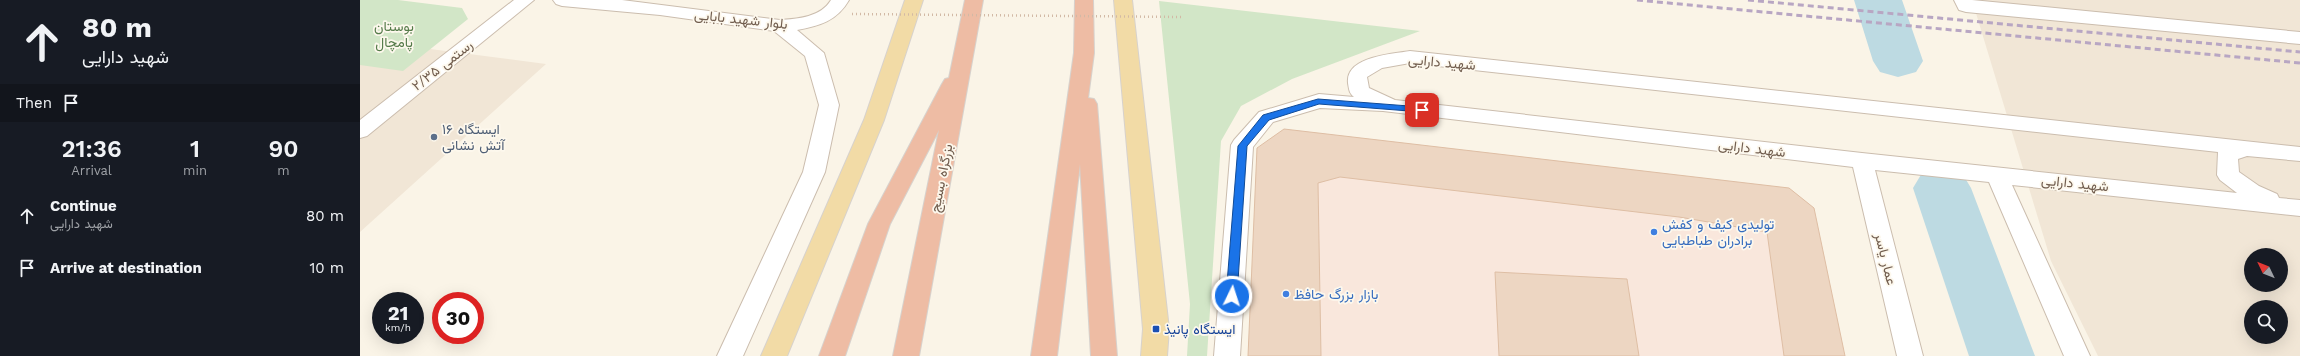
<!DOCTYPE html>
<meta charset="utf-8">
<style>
body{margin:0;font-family:"Work Sans",Vazirmatn,sans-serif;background:#20242c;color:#f1f3f6;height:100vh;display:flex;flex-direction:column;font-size:15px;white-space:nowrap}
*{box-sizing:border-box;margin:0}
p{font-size:13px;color:#9ea1a6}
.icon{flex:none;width:22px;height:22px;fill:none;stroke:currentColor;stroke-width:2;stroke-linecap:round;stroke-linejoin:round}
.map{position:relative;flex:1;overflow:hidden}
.side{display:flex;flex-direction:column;background:#171b24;width:360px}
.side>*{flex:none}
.top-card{background:#171b24;color:#f1f3f6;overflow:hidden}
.needle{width:26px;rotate:313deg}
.buttons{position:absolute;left:1884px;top:248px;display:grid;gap:8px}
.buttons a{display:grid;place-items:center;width:44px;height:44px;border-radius:50%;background:#171b24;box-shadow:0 4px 16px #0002;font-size:20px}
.speed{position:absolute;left:12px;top:292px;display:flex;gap:8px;font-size:20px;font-weight:700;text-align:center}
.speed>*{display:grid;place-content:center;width:52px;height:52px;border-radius:50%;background:#171b24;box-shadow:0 4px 16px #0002;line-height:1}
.speed small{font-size:10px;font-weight:400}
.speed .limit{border:6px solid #d22;background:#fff;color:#111}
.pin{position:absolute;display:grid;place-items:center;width:34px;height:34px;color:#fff;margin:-17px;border-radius:8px;box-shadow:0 2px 6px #0006}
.me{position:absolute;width:44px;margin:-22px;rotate:4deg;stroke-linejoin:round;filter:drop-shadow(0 0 3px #0008)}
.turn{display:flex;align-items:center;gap:14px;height:84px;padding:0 16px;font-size:18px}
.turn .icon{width:52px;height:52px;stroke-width:2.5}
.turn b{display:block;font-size:28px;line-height:34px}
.then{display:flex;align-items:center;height:38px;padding:0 16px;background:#0003;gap:8px;font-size:15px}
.eta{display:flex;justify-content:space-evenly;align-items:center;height:68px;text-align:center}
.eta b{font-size:24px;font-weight:600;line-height:28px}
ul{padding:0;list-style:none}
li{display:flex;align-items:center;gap:12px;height:52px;padding:0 16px}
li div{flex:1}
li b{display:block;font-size:15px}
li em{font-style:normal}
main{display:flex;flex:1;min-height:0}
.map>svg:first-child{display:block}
.residential{fill:#f1e6d6;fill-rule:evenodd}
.commercial{fill:#f9e7dc}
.green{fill:#d2e6c7}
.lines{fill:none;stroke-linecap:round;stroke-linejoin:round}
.river{fill:#bddae2;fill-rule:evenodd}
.building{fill:#edd6c2;stroke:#debea4}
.minor-casing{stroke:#cbbdae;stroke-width:2}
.major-casing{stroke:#d7d2cd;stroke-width:2}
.highway-casing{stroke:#d7d2cd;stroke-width:2}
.minor{fill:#fff;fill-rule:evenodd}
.major{fill:#f2dba6;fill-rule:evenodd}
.highway{fill:#eebca4;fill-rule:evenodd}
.rail{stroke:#b8a6c3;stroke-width:3;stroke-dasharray:6 4;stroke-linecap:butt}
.path-bridge{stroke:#d2b9a5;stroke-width:2.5;stroke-dasharray:1 3;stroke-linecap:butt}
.route{fill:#1a73e8;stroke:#114b97}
.service-dot{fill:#5c6f8a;stroke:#fdf8ed;stroke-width:1.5}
.shop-dot{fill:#3f7fe0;stroke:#fdf8ed;stroke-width:1.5}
.transit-dot{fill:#1a4fb4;stroke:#fdf8ed;stroke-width:1.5}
.labels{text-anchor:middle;stroke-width:3.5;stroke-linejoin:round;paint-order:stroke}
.street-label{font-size:14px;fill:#715d4e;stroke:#fdf8ed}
.park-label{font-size:14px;fill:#557b4a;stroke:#fdf8ed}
.service-label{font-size:14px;fill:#4e5e75;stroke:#fdf8ed;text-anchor:start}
.shop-label{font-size:14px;fill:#366cbe;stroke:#fdf8ed;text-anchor:start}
.transit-label{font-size:14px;fill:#164399;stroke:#fdf8ed;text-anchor:start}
</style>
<main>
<section class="side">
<div class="top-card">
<div class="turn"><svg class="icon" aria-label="ahead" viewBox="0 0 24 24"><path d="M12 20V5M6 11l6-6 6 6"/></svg><div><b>80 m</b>شهید دارایی</div></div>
<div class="then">Then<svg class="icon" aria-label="arrive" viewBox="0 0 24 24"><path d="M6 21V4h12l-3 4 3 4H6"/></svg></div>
</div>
<div class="eta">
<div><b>21:36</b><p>Arrival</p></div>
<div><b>1</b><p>min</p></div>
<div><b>90</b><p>m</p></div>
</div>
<ul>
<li><svg class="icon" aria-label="ahead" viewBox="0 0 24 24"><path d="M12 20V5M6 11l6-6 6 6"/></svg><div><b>Continue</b><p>شهید دارایی</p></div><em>80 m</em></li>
<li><svg class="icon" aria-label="arrive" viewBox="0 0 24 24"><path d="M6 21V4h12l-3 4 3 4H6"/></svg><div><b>Arrive at destination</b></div><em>10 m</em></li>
</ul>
</section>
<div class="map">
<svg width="1940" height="356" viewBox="0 0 1940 356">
<rect width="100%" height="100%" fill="#faf4e7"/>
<path class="residential" d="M1612,0H1940V356H1738L1691,261ZM1891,255H1921V285H1891ZM1891,307H1921V337H1891Z
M0,40L186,64L0,232Z"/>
<path class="commercial" d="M924,129L1429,188L1454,208L1485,356H888Z"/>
<path class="green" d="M0,0H38L102,8L108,19L43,71L0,65Z
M799,1L1060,31L932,79L881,106L861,141L847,356H827L830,304Z"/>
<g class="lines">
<path class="river" d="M1494,0H1542L1563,61L1556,72L1538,77L1520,72L1513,61Z
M1582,167L1602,173L1611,188L1675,356H1609L1553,188L1562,173Z"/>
</g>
<path class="building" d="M924,129L1429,188L1454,208L1485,356H1424L1407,232L1319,217L980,177L958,183L961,356H888L897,148Z
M1135,272L1267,279L1279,356H1139Z"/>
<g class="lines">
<g class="minor-casing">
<path id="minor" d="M154,0H174L7,136L0,138V120Z
M193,0H262L420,20C438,19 461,17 471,0H489C477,21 459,26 437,30L464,53L479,105L465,172L383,356H357L443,172L459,105L445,56L414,31L300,15L202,6L196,4Z
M1594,0H1612L1940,32V44L1606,12L1599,10Z
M1050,51L1940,147V161L1887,156L1878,159L1879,172L1899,186L1917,194L1919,198L1940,200V216L1652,185L1730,356H1704L1629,182L1515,170L1563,356H1537L1493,167L1023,111L960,108L913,122L893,147L880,356H854L871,145L874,140L899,112L959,94L994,97C989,93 989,89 988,83C985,57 1031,54 1050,51ZM1050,63L1858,152L1857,175L1860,180L1877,193L1502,153L1035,100L1009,88L1007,77L1022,68Z"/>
</g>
<g class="major-casing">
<path id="major" d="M545,0H563L524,120L427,356H401L504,120Z
M754,0H772L809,329L807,356H781L783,329Z"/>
</g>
<g class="highway-casing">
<path id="highway" d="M605,0H623L559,356H533L579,130L530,224L485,356H459L508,224L582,84L585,79L589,78Z
M715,0H733L734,53L728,98L734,99L737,104L757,356H731L720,164L697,356H671L714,53Z"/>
</g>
<use href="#minor" class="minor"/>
<use href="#major" class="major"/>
<use href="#highway" class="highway"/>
<path class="rail" d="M1277,0L1940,63
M1388,0L1940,52"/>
<path class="path-bridge" d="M492,14L822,17"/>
</g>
<path class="route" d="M958,99L1062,107L1066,110L1062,112L959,104L909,120L887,146L877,296L872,300L868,299L866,296L878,146L903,115Z"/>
<circle class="service-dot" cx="74" cy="137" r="4"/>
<g class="shop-dot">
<circle cx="1294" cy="232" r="4"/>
<circle cx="926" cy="294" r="4"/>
</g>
<rect class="transit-dot" x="792" y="325" width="8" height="8" rx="2"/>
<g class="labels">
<g class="street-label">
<text transform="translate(381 19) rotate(6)" y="5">بلوار شهید بابایی</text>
<text transform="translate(1082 62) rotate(5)" y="5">شهید دارایی</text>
<text transform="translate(82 65) rotate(-38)" y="5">رستمی ۲/۳۵</text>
<text transform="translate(1392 148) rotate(7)" y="5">شهید دارایی</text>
<text transform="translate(581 178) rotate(-79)" y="5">بزرگراه بسیج</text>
<text transform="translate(1715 183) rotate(6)" y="5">شهید دارایی</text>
<text transform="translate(1526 259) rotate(76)" y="5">عمار یاسر</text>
</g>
<g class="park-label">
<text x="34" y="31">بوستان<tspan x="34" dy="16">پامچال</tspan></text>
</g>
<g class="service-label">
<text x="82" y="134">ایستگاه ۱۶<tspan x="82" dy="16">آتش نشانی</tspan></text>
</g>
<g class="shop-label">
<text x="1302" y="229">تولیدی کیف و کفش<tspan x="1302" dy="16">برادران طباطبایی</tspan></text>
<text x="934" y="299">بازار بزرگ حافظ</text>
</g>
<g class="transit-label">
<text x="804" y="334">ایستگاه پانیذ</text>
</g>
</g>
</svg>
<div class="buttons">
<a><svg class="needle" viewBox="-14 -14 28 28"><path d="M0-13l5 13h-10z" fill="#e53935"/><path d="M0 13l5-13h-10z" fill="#9ea1a6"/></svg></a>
<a><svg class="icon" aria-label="search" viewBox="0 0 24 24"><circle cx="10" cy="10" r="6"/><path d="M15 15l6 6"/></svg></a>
</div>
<div class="speed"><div>21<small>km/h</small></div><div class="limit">30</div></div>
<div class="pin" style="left:1062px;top:110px;background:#d93025"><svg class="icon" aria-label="arrive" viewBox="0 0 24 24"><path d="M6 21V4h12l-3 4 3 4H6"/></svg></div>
<svg class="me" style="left:872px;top:296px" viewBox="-20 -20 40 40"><circle r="17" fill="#1a73e8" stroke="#fff" stroke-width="3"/><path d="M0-11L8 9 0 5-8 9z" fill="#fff"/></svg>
</div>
</main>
